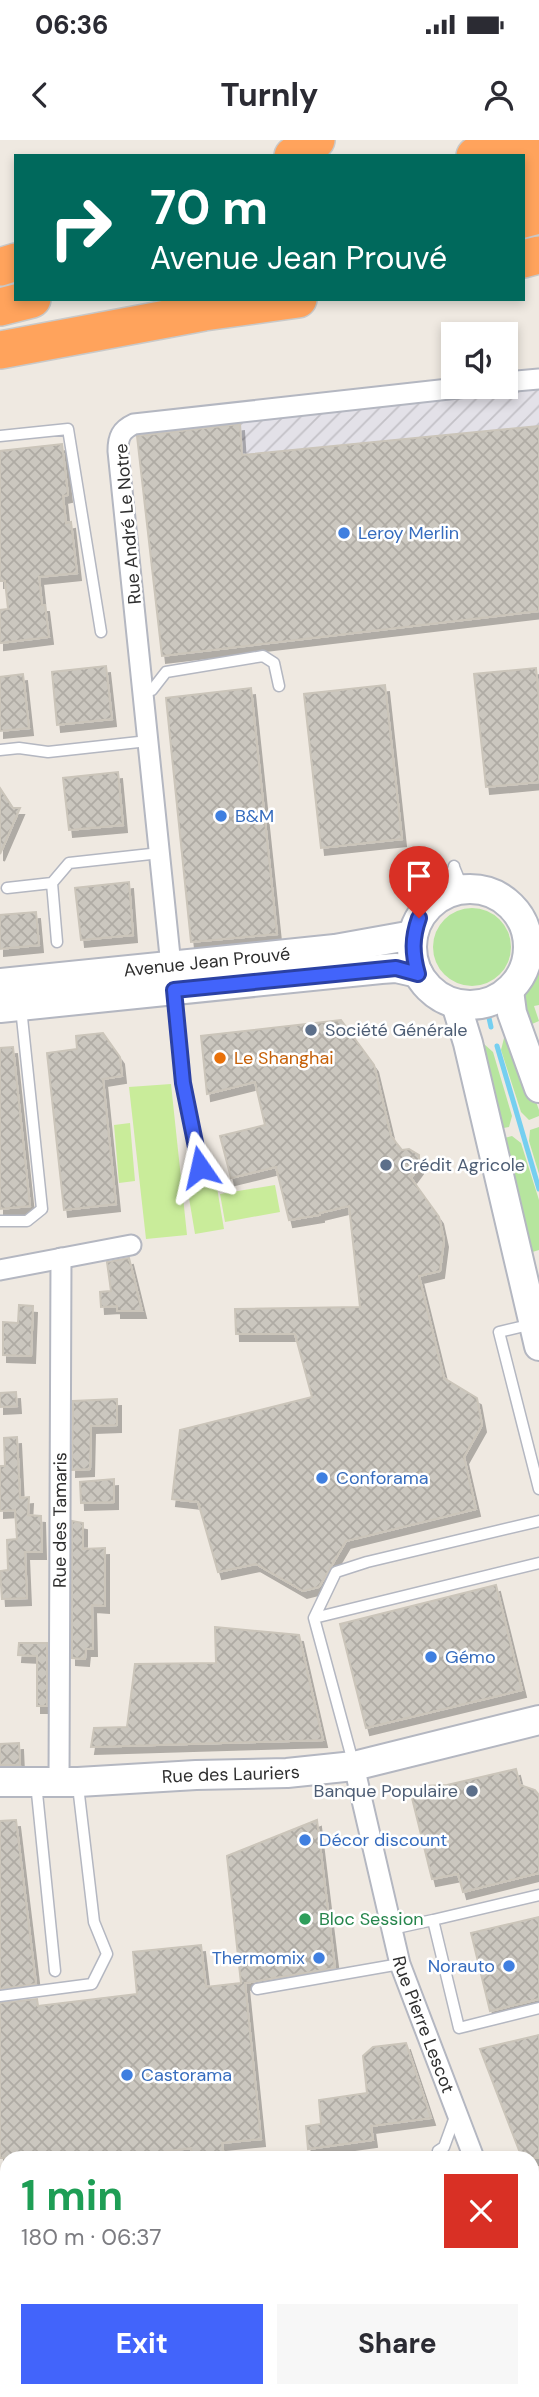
<!DOCTYPE html>
<meta charset="utf-8">
<style>
body{margin:0;font-family:"DM Sans",sans-serif;background:#f7f7f7;color:#2b2b33;height:100vh;display:flex;flex-direction:column;font-size:26px;white-space:nowrap}
*{box-sizing:border-box;margin:0}
p{font-size:23px;color:#7c7c81}
.icon{flex:none;width:38px;height:38px;fill:none;stroke:currentColor;stroke-width:2;stroke-linecap:round;stroke-linejoin:round}
.map{position:relative;flex:1;overflow:hidden}
.side{position:absolute;left:0px;top:2011px;width:539px;height:247px;display:flex;flex-direction:column;background:#fff;border-radius:21px 21px 0 0;box-shadow:0 4px 10px #0003}
.side>*{flex:none}
.hud{position:absolute;left:14px;top:14px;width:511px;height:147px;border-radius:0px;box-shadow:0 4px 10px #0003;background:#00695c;color:#fff;overflow:hidden}
.tools{position:absolute;left:441px;top:182px;display:grid;gap:14px}
.tools a{display:grid;place-items:center;width:77px;height:77px;border-radius:0px;background:#fff;box-shadow:0 4px 10px #0003;font-size:35px}
.pin{position:absolute;display:grid;place-items:center;width:60px;height:60px;color:#fff;margin:-72px -30px;border-radius:50% 50% 50% 0;rotate:-45deg;box-shadow:0 0 7px #0007}
.pin .icon{rotate:45deg}
.me{position:absolute;width:77px;margin:-38px;rotate:349deg;stroke-linejoin:round;filter:drop-shadow(0 0 5px #0008)}
.turn{display:flex;align-items:center;gap:24px;height:147px;padding:0 21px;font-size:32px}
.turn .icon{width:91px;height:91px;stroke-width:2.5}
.turn b{display:block;font-size:49px;line-height:60px}
.round{display:grid;place-items:center;flex:none;width:74px;height:74px;border-radius:0px;background:#f7f7f7}
.head{display:flex;align-items:center;justify-content:space-between;height:119px;padding:0 21px}
h1{font-size:42px;font-weight:700;line-height:52px;color:#1e9e55}
.action{display:flex;gap:14px;margin-top:auto;padding:14px 21px}
.action a{flex:1;height:80px;border-radius:0px;background:#4264fb;color:#fff;font-size:28px;font-weight:700;line-height:80px;text-align:center}
.action a+a{background:#f7f7f7;color:#2b2b33}
.status{display:flex;justify-content:space-between;align-items:center;height:49px;padding:0 35px;background:#fff;direction:ltr}
.status svg{height:19px;fill:currentColor}
header{display:flex;justify-content:space-between;align-items:center;height:91px;padding:0 21px;background:#fff;font-size:32px;font-weight:700}
.map>svg:first-child{display:block}
.industrial{fill:url(#industrial-furrows)}
.grass{fill:#b6e59e}
.pitch{fill:#c9ec9a}
.lines{fill:none;stroke-linecap:round;stroke-linejoin:round}
.stream{stroke:#75cff0;stroke-width:5}
.building{fill:url(#building-cross-hatch);stroke:#cbc5ba;stroke-width:2;filter:url(#shadow)}
.lane-casing{stroke:#b4b7c1;stroke-width:13}
.street-casing{stroke:#b4b7c1;stroke-width:23}
.secondary-casing{stroke:#b4b7c1;stroke-width:32}
.primary-casing{stroke:#c9c9c9;stroke-width:35}
.highway-casing{stroke:#c9c9c9;stroke-width:40}
.lane{stroke:#fff;stroke-width:10}
.street{stroke:#fff;stroke-width:19}
.secondary{stroke:#fff;stroke-width:28}
.primary{stroke:#f2d163;stroke-width:32}
.highway{stroke:#ffa35c;stroke-width:37}
.route-casing{stroke:#2b41a3;stroke-width:18}
.route{stroke:#4264fb;stroke-width:12}
.shop-dot{fill:#3f7fe0;stroke:#fff;stroke-width:2.5}
.service-dot{fill:#5c6f8a;stroke:#fff;stroke-width:2.5}
.food-dot{fill:#e8710a;stroke:#fff;stroke-width:2.5}
.leisure-dot{fill:#2e9e5b;stroke:#fff;stroke-width:2.5}
.labels{text-anchor:middle;stroke-width:5;stroke-linejoin:round;paint-order:stroke}
.street-label{font-size:18px;fill:#2e2e2e;stroke:#fff}
.shop-label{font-size:18px;fill:#366cbe;stroke:#fff;text-anchor:start}
.service-label{font-size:18px;fill:#4e5e75;stroke:#fff;text-anchor:start}
.food-label{font-size:18px;fill:#c56008;stroke:#fff;text-anchor:start}
.leisure-label{font-size:18px;fill:#27864d;stroke:#fff;text-anchor:start}
</style>
<div class="status"><b>06:36</b><svg viewBox="0 0 49 12"><path d="M0 12V9h3v3zM5 12V6h3v6zM10 12V3h3v9zM15 12V0h3v12zM26 1h20v11H26zM47 4h2v5h-2z"/></svg></div>
<header><svg class="icon" aria-label="back" viewBox="0 0 24 24"><path d="M15 5l-7 7 7 7"/></svg>Turnly<svg class="icon" aria-label="person" viewBox="0 0 24 24"><circle cx="12" cy="8" r="4"/><path d="M4 21q1-7 8-7t8 7"/></svg></header>
<div class="map">
<svg width="539" height="2257" viewBox="0 0 539 2257">
<defs>
<pattern id="industrial-furrows" width="10" height="10" patternUnits="userSpaceOnUse" patternTransform="scale(1.75)"><rect width="10" height="10" fill="#e3e1e8"/><path d="M-1 1l2-2M0 10L10 0M9 11l2-2" fill="none" stroke="#c3c1c7"/></pattern>
<pattern id="building-cross-hatch" width="8" height="8" patternUnits="userSpaceOnUse" patternTransform="scale(1.75)"><rect width="8" height="8" fill="#cbc7bf"/><path d="M0 0l8 8M0 8l8-8" fill="none" stroke="#afaba4"/></pattern>
<filter id="shadow"><feDropShadow dx="4" dy="7" stdDeviation="0" flood-color="#0004"/></filter>
</defs>
<rect width="100%" height="100%" fill="#efe9e1"/>
<path class="industrial" d="M539,244V286L242,315L240,279Z"/>
<path class="grass" d="M433 807a39 39 0 1 1 78 0a39 39 0 1 1-78 0Z
M539,830V865L534,866L539,881L532,884C522,865 522,844 539,830Z
M512,896L539,970V976L529,980L521,972L501,910L504,898Z
M484,904L493,912L512,976L509,987L498,989L477,906Z
M539,987V1034L529,1001L530,990Z
M512,996L521,1003L539,1060V1110L529,1113L501,999Z
M181,2251H227L201,2257H154Z"/>
<path class="pitch" d="M171,944L187,1095L146,1099L129,947Z
M130,983L135,1041L119,1043L114,985Z
M215,1036L224,1089L195,1094L186,1040Z
M275,1045L280,1072L225,1082L220,1054Z"/>
<g class="lines">
<path class="stream" d="M489,878L491,887
M497,906L539,1049"/>
</g>
<path class="building" d="M240,284L242,315L539,286V471L162,516L137,296Z
M62,304L68,355L63,356L66,383L71,382L77,433L39,437L42,465H45L49,497L0,503V470L8,469L5,441H0V311Z
M106,526L112,579L57,585L52,532Z
M536,528L539,559V642L486,647L474,534Z
M23,534L29,588L0,591V537Z
M385,545L402,699L321,708L304,554Z
M251,548L277,794L191,802L166,558Z
M118,632L123,685L69,690L63,638Z
M0,648L13,668H20L0,714Z
M129,742L133,795L81,800L75,748Z
M36,772L39,805L0,809V775Z
M341,880L374,925L391,996L402,1010L409,1009L419,1015V1027L411,1038L439,1077L444,1100L440,1131L419,1136L444,1238L477,1258L482,1285L464,1317L476,1369L346,1401L319,1447L303,1451L256,1424L218,1432L198,1362L172,1359L180,1290L312,1257L295,1194H236L235,1169L360,1167L349,1066L320,1073V1075L289,1080L276,1027L231,1038L220,996L265,985L255,942L207,954L201,896Z
M103,893L120,917L122,936L103,939L116,1064L64,1070L47,913L77,909L76,896Z
M13,907L30,1066L0,1069V908Z
M129,1118L142,1171H117V1166L101,1167L100,1152L111,1151L107,1122Z
M19,1165L33,1166L31,1216L3,1215V1182L18,1183Z
M16,1252L17,1266L0,1267V1253Z
M117,1259V1285L91,1286L90,1329L72,1330L73,1261Z
M17,1297L20,1358L29,1357L28,1375L41,1376L42,1412H25L27,1458L2,1459L0,1431L8,1430L7,1400L17,1399L15,1370L0,1371V1326H5L4,1298Z
M114,1339V1362L81,1363L80,1342Z
M72,1381L83,1383V1409L105,1408V1466L92,1465L93,1509H86L85,1519L72,1518Z
M496,1445L522,1550L366,1588L340,1484Z
M215,1487L299,1495L323,1600L91,1607L94,1588L127,1587L135,1524L216,1523Z
M19,1503H47V1566H37V1516L18,1515Z
M19,1603L20,1625H0V1604Z
M516,1629L520,1645L535,1650L539,1655V1733L463,1752L458,1734L432,1739L411,1654L420,1652L421,1646L447,1645Z
M16,1680L36,1844L0,1849V1681Z
M317,1680L335,1828L245,1843L261,1999L222,2003L224,2018H193L191,2008L114,2018H0V1863L37,1859L38,1866L137,1854L133,1812L201,1805L206,1847L241,1843L227,1716Z
M539,1777V1859L490,1871L471,1793Z
M539,1895V2018H522L480,1909Z
M406,1903L431,1978L371,1986L373,2000L308,2009L306,1986L321,1984L319,1960L367,1953L363,1916L373,1907Z"/>
<g class="lines">
<g class="lane-casing">
<path id="lane" d="M0,296L68,289L101,492
M144,552L152,550L166,532L263,516L274,523L279,546
M0,610L19,608L48,612L148,601
M454,727L463,749
M7,748L52,743
M446,754L454,726
M57,802L52,743L69,723L160,713
M174,851L183,943L200,1027
M0,1081H27L42,1069L21,868
M533,1184L499,1192L539,1349
M314,1478L336,1432L367,1422L539,1381
M353,1622L314,1478L539,1423
M36,1643L55,1831
M539,1755L433,1780L459,1888L539,1868
M392,1789L433,1780
M257,1849L400,1824
M0,1856L92,1844L107,1814L94,1782L78,1646
M438,2011L444,2007L456,1974
M31,2257L33,2250"/>
</g>
<g class="street-casing">
<g id="street">
<path d="M506,242L539,239"/>
<path d="M171,826L118,311C118,297 121,290 134,284L467,247"/>
<path d="M0,1130L131,1105"/>
<path id="s1" d="M354,1626L400,1824L474,2018"/>
<path id="s2" d="M59,1642L61,1118"/>
<path d="M532,2112L539,2113"/>
<path d="M532,2218L539,2216"/>
<path d="M406,2257L428,2250"/>
</g>
</g>
<g class="secondary-casing">
<g id="secondary">
<circle cx="470" cy="807" r="58"/>
<path id="s3" d="M0,843L335,809L413,795"/>
<path d="M509,851L512,873L539,948"/>
<path d="M456,864L468,903L539,1206"/>
<path d="M0,868L381,829L396,828L418,833"/>
<path id="s4" d="M0,1642H78L196,1635L287,1633L354,1626L539,1580"/>
</g>
</g>
<g class="primary-casing">
<path id="primary" d="M532,2143L539,2140
M532,2178L539,2176
M117,2257L148,2250
M258,2257L283,2250"/>
</g>
<g class="highway-casing">
<path id="highway" d="M293,16L316,0
M475,16L539,1
M523,42L539,38
M523,79L539,75
M523,119L539,115
M0,127L16,122
M0,167L32,159
M0,210L204,172L298,159"/>
</g>
<use href="#lane" class="lane"/>
<use href="#street" class="street"/>
<use href="#secondary" class="secondary"/>
<use href="#primary" class="primary"/>
<use href="#highway" class="highway"/>
</g>
<g class="lines">
<g class="route-casing">
<path id="route" d="M200,1027L183,943L174,850L396,828L418,834C412,813 412,798 419,778"/>
</g>
<use href="#route" class="route"/>
</g>
<g class="shop-dot">
<circle cx="344" cy="393" r="7"/>
<circle cx="221" cy="676" r="7"/>
<circle cx="322" cy="1338" r="7"/>
<circle cx="431" cy="1517" r="7"/>
<circle cx="305" cy="1700" r="7"/>
<circle cx="319" cy="1818" r="7"/>
<circle cx="509" cy="1826" r="7"/>
<circle cx="127" cy="1935" r="7"/>
</g>
<g class="service-dot">
<circle cx="311" cy="890" r="7"/>
<circle cx="386" cy="1025" r="7"/>
<circle cx="472" cy="1651" r="7"/>
</g>
<circle class="food-dot" cx="220" cy="918" r="7"/>
<circle class="leisure-dot" cx="305" cy="1779" r="7"/>
<g class="labels">
<g class="street-label">
<text transform="translate(128 384) rotate(-95)" y="6">Rue André Le Notre</text>
<text dy="6" stroke="none"><textPath href="#s3" startOffset="208">Avenue Jean Prouvé</textPath></text>
<text dy="6" stroke="none"><textPath href="#s2" startOffset="262">Rue des Tamaris</textPath></text>
<text dy="6" stroke="none"><textPath href="#s4" startOffset="231">Rue des Lauriers</textPath></text>
<text dy="6" stroke="none"><textPath href="#s1" startOffset="268">Rue Pierre Lescot</textPath></text>
</g>
<g class="shop-label">
<text x="358" y="399">Leroy Merlin</text>
<text x="235" y="682">B&amp;M</text>
<text x="336" y="1344">Conforama</text>
<text x="445" y="1523">Gémo</text>
<text x="319" y="1706">Décor discount</text>
<text x="305" y="1824" text-anchor="end">Thermomix</text>
<text x="495" y="1832" text-anchor="end">Norauto</text>
<text x="141" y="1941">Castorama</text>
</g>
<g class="service-label">
<text x="325" y="896">Société Générale</text>
<text x="400" y="1031">Crédit Agricole</text>
<text x="458" y="1657" text-anchor="end">Banque Populaire</text>
</g>
<g class="food-label">
<text x="234" y="924">Le Shanghai</text>
</g>
<g class="leisure-label">
<text x="319" y="1785">Bloc Session</text>
</g>
</g>
</svg>
<div class="tools">
<a><svg class="icon" aria-label="sound" viewBox="0 0 24 24"><path d="M4 9h4l5-4v14l-5-4H4zM17 9q2 3 0 6"/></svg></a>
</div>
<div class="pin" style="left:419px;top:778px;background:#d93025"><svg class="icon" aria-label="arrive" viewBox="0 0 24 24"><path d="M6 21V4h12l-3 4 3 4H6"/></svg></div>
<svg class="me" style="left:200px;top:1027px" viewBox="-20 -20 40 40"><path d="M0-17L14 15 0 8-14 15z" fill="#4264fb" stroke="#fff" stroke-width="4"/></svg>
<div class="hud">
<div class="turn"><svg class="icon" aria-label="right" viewBox="0 0 24 24"><path d="M7 20v-9h11M14 6l5 5-5 5"/></svg><div><b>70 m</b>Avenue Jean Prouvé</div></div>
</div>
<section class="side">
<div class="head"><div><h1>1 min</h1><p>180 m · 06:37</p></div><a class="round" style="background:#d93025;color:#fff"><svg class="icon" aria-label="close" viewBox="0 0 24 24"><path d="M6 6l12 12M18 6L6 18"/></svg></a></div>
<div class="action"><a>Exit</a><a>Share</a></div>
</section>
</div>
